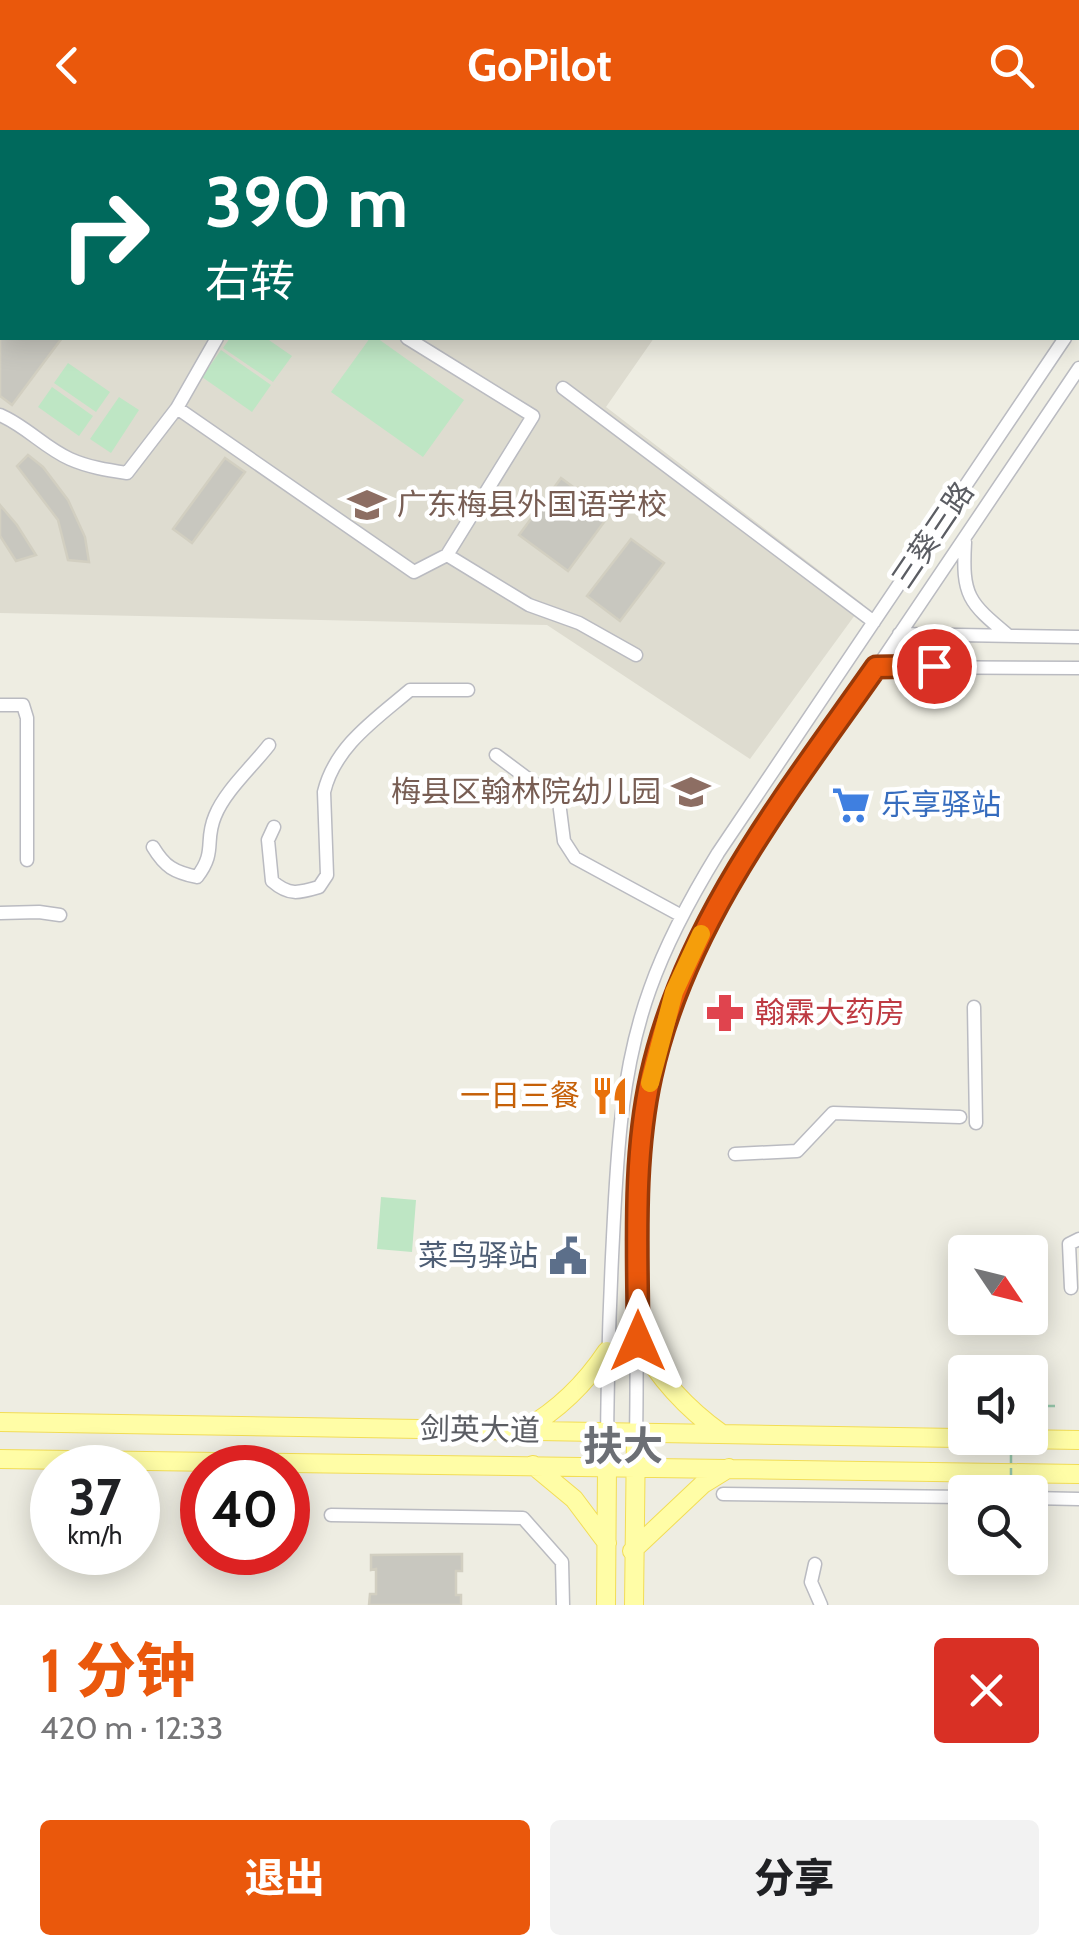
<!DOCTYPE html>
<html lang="zh">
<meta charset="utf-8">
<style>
body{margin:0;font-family:Cabin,"Noto Sans SC",sans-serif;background:#f2f2f2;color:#202124;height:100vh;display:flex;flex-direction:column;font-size:38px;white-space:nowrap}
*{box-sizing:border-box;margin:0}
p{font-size:32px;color:#757577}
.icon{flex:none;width:55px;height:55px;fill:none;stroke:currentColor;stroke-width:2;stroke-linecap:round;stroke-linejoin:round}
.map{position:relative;height:1475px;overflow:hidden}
.details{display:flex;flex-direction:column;background:#fff;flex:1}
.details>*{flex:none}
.hud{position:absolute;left:0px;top:0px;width:1080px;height:210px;box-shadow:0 5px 25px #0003;background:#00695c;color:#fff;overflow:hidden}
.needle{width:65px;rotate:125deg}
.tools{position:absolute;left:948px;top:1105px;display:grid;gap:20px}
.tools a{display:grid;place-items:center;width:100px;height:100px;border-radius:10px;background:#fff;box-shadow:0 5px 25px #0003;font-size:50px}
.speed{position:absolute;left:30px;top:1315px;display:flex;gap:20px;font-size:50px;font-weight:700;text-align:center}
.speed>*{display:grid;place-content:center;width:130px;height:130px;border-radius:50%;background:#fff;box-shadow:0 5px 25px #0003;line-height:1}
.speed small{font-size:25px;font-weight:400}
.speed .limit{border:15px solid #d22;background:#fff;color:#111}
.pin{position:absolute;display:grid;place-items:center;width:85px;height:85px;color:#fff;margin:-42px;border:5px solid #fff;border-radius:50%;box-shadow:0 2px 10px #0007}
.me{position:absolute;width:110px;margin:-55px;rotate:0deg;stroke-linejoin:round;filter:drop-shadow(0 0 8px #0008)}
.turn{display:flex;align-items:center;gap:35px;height:210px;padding:0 40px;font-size:45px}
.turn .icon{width:130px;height:130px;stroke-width:2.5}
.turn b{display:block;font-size:70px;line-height:85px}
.round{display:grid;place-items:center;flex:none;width:105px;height:105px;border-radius:10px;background:#f2f2f2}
.summary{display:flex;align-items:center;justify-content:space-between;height:170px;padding:0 40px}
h1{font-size:60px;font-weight:800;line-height:75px;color:#ea580c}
.action{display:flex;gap:20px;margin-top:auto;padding:20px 40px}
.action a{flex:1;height:115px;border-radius:10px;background:#ea580c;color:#fff;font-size:40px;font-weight:800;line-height:115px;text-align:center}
.action a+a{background:#f2f2f2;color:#202124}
header{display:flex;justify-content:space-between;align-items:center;height:130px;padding:0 40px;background:#ea580c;color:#fff;font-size:45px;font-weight:800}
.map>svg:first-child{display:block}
.education{fill:#dedcd0}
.green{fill:#bee6c4}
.building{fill:#c8c7bf;stroke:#d2cfc1;stroke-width:2.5}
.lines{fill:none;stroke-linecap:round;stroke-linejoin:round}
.minor-casing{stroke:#babbc1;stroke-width:15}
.major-casing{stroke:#f2dd56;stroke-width:20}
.path{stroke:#97c7ab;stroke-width:2.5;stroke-dasharray:10 5;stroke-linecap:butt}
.minor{stroke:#fff;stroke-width:12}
.major{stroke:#fffda6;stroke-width:18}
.path-bridge{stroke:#97c7ab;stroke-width:2.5;stroke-dasharray:10 5;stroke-linecap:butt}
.route-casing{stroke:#983908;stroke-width:25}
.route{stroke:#ea580c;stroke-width:18}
.slow{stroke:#f59e0b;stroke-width:18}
.labels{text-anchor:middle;stroke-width:9;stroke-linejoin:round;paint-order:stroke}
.education-label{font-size:30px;fill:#785e54;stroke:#fff;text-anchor:start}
.street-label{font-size:30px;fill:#5b5d63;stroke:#fff}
.shop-label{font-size:30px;fill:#366cbe;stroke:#fff;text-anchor:start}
.health-label{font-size:30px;fill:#be3a42;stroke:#fff;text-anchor:start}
.food-label{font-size:30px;fill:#c56008;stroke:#fff;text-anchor:end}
.service-label{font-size:30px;fill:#4e5e75;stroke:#fff;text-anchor:end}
.district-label{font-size:40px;font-weight:bold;fill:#6c6f75;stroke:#fff}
</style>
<header><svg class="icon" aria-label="back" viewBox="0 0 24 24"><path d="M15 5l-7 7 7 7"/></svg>GoPilot<svg class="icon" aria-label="search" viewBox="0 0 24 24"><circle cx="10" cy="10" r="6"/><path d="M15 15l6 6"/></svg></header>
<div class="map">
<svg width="1079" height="1475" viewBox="0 0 1079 1475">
<rect width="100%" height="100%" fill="#eeede2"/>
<path class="education" d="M0,0H729L732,2H2V208H654L606,277L863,474L750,629L547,495L0,483Z"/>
<path class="green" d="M230,208H266L292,226L273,252L223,218Z
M370,208H377L464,270L423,327L331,262Z
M221,220L271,255L252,282L202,247Z
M68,233L110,262L96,282L54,253Z
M52,257L93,286L79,306L38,277Z
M119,267L139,280L111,323L90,309Z
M381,1067L416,1070L412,1122L377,1119Z"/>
<path class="building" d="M0,208H62L12,275L0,266Z
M28,325L43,337L68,370L85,407L89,432L68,430L58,390L17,336Z
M225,328L245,342L192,413L173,399Z
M561,348L610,384L568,441L519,405Z
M0,375L17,395L36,425L16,431L0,406Z
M631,409L664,433L620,491L587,466Z
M462,1424V1441H456V1465H461V1475H369L370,1464H376V1439L371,1440V1425Z"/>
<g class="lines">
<g class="minor-casing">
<path id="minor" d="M212,0L215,2
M1078,189L1079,187
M563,258L874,492
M177,278L414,442L447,425L533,286L407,208
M0,285C26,296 45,318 70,329C88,337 107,340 127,343L177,278L217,208
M965,412C962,466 968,472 1009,506
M447,425L529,475L579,493L636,525
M899,504L1079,507
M876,537L1079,538
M0,575H23L27,588V730
M496,625L559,672L564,711L575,728L680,785
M274,697L268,710L272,751C289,766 299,763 319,757L327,745L324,662C335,616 376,589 410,560H468
M153,717C165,737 174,742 197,747C217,721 204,712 215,686C225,661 252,637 269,615
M0,783L39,782L60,785
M974,877L976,993
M735,1024L797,1021L833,983L960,987
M1071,1158L1069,1114L1079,1109
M636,1303C639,1186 629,1065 650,950C661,891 686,837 711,784L1079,238
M607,1336C607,1259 609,1184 613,1107C617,1024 621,939 650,859C667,811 691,767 718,723L1065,208
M723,1364L965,1367
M1030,1368L1079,1369
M331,1385L523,1388L562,1432L563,1475
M815,1434L811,1452L821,1475"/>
</g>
<g class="major-casing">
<path id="major" d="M638,1211C659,1249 687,1279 722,1304
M0,1292L1079,1310
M525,1299C560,1279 585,1254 607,1221
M0,1329L1079,1344
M533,1335L574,1369L607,1413
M632,1421L703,1354L729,1338
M606,1475L607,1336
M634,1475L636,1303"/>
</g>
<path class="path" d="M1030,1276H1055"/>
<use href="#minor" class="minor"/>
<use href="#major" class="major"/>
<path class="path-bridge" d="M1011,1308V1362"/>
</g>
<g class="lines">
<g class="route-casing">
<path id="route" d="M638,1211C638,1123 632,1032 651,946C685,792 787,664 876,537L934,536"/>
</g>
<use href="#route" class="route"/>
<path class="slow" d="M650,953L674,862L701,804"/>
</g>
<defs>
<g id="school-bare" transform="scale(3)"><path d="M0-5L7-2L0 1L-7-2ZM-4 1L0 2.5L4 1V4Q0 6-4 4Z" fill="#8d6e63" stroke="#fff" stroke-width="2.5" paint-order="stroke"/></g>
<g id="supermarket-bare" transform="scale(3)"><path d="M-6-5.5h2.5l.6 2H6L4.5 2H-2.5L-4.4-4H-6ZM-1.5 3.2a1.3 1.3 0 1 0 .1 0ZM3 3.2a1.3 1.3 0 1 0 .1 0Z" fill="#3f7fe0" stroke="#fff" stroke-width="2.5" paint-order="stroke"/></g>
<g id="pharmacy-bare" transform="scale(3)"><path d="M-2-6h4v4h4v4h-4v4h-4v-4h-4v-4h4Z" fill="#e0444e" stroke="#fff" stroke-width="2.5" paint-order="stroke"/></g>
<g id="restaurant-bare" transform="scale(3)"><path d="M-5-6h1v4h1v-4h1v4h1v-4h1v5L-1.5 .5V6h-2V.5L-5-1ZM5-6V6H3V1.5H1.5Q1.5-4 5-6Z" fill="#e8710a" stroke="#fff" stroke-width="2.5" paint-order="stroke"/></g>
<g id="civic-bare" transform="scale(3)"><path d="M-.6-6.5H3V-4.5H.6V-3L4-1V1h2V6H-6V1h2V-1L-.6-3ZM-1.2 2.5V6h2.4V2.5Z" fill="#5c6f8a" stroke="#fff" stroke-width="2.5" paint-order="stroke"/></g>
</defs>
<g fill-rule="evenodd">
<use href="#school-bare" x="367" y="375"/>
<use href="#school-bare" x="691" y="662"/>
<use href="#supermarket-bare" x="851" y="675"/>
<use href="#pharmacy-bare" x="725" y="883"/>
<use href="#restaurant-bare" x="610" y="966"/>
<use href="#civic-bare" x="568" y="1126"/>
</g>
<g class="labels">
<g class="education-label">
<text x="397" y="385">广东梅县外国语学校</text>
<text x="661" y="672" text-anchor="end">梅县区翰林院幼儿园</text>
</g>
<g class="street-label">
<text transform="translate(933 405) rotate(-56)" y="10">三葵三路</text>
<text transform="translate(480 1300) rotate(1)" y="10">剑英大道</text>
</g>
<g class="shop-label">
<text x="881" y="685">乐享驿站</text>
</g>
<g class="health-label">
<text x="755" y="893">翰霖大药房</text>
</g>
<g class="food-label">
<text x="580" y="976">一日三餐</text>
</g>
<g class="service-label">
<text x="538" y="1136">菜鸟驿站</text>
</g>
<g class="district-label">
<text x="623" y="1330">扶大</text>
</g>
</g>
</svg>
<div class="tools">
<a><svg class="needle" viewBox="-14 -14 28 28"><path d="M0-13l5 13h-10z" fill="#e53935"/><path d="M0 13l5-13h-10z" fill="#757577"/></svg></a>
<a><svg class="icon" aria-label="sound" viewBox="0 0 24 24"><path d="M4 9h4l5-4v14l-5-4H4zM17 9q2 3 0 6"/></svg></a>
<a><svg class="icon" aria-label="search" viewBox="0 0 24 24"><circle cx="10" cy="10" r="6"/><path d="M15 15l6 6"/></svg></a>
</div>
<div class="speed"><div>37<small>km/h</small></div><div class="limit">40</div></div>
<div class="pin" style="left:934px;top:536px;background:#d93025"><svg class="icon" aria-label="arrive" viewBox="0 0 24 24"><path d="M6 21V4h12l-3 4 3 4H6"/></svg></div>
<svg class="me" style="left:638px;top:1211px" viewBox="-20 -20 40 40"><path d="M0-17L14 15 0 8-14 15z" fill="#ea580c" stroke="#fff" stroke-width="4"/></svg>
<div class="hud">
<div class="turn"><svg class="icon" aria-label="right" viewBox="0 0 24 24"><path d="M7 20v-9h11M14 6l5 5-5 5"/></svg><div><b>390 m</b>右转</div></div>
</div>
</div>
<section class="details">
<div class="summary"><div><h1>1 分钟</h1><p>420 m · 12:33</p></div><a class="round" style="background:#d93025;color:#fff"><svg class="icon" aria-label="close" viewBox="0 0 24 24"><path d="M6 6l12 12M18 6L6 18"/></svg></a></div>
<div class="action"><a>退出</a><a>分享</a></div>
</section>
